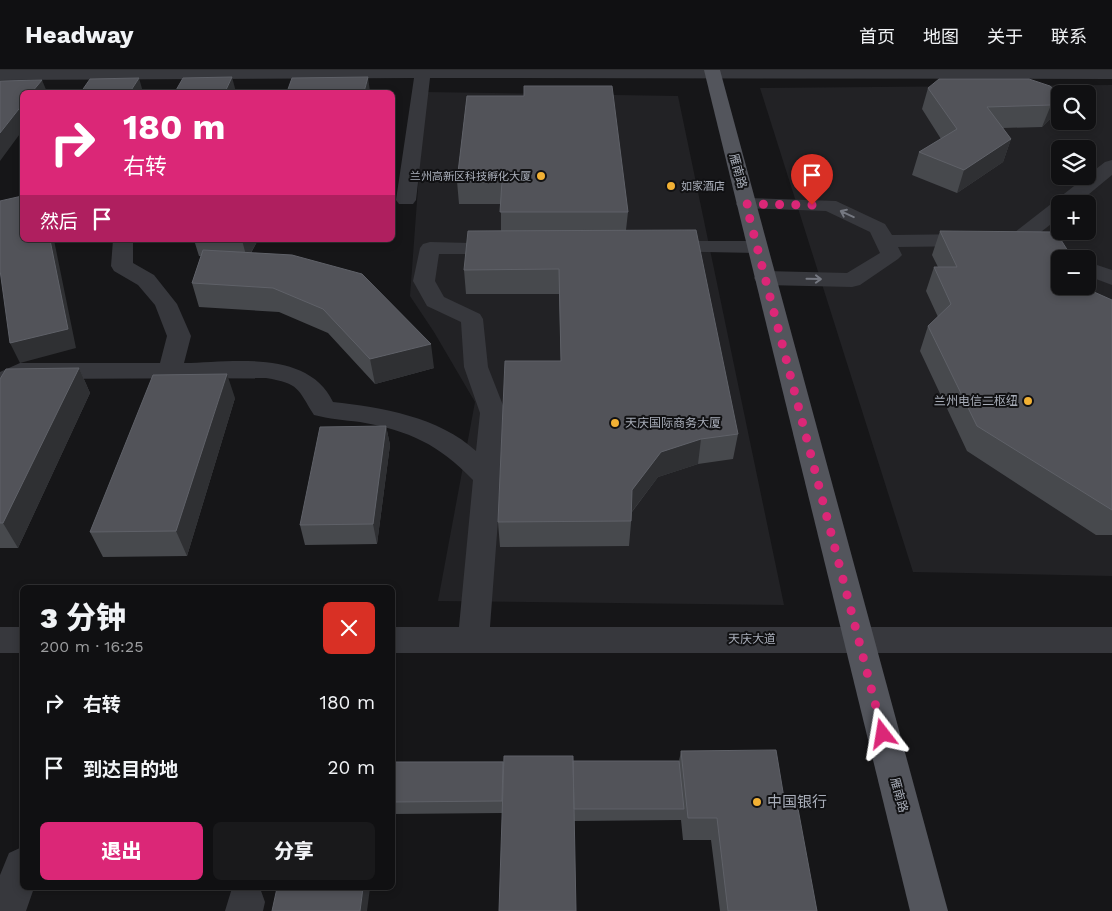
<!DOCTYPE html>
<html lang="zh">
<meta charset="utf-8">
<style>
body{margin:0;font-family:"Work Sans","Noto Sans SC",sans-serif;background:#19191b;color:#f1f3f6;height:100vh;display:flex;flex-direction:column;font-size:19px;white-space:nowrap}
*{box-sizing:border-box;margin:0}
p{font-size:16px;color:#9c9d9f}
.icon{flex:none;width:28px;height:28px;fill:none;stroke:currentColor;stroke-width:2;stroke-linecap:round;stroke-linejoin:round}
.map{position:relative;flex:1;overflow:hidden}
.details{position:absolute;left:20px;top:515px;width:375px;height:305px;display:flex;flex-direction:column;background:#101012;border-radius:8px;box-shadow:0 2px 8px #0003,0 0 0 1px #303032}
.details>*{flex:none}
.top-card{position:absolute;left:20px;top:20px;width:375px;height:152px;border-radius:8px;box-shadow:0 2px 8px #0003,0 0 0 1px #303032;background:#db2777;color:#fff;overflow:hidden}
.tools{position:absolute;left:1051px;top:15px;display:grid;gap:10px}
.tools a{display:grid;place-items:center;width:45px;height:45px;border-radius:8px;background:#101012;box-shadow:0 2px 8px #0003,0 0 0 1px #303032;font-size:25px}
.pin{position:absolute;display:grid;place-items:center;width:42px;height:42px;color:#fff;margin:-51px -21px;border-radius:50% 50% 50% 0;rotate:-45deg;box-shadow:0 0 5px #0007}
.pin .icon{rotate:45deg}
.me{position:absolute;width:55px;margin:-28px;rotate:346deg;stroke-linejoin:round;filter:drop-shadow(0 0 4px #0008)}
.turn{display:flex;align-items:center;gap:18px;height:105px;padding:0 20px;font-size:22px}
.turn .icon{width:65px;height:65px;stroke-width:2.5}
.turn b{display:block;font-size:35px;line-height:42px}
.then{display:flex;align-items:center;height:48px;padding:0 20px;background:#0003;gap:10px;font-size:19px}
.round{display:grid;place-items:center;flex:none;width:52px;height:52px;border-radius:8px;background:#19191b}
.head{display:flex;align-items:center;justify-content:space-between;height:85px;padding:0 20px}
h1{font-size:30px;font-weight:800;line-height:38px}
.cta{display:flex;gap:10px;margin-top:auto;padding:10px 20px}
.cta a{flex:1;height:58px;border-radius:8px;background:#db2777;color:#fff;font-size:20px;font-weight:800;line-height:58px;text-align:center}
.cta a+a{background:#19191b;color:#f1f3f6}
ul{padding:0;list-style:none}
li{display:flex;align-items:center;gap:15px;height:65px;padding:0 20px}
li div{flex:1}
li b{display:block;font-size:19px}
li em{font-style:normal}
header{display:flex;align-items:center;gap:30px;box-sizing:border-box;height:70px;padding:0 25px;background:#101012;border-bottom:1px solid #303032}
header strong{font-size:24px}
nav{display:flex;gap:28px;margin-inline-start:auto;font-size:18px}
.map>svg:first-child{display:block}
.built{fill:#222225;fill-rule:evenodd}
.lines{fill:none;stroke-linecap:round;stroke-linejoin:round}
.minor{fill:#37383d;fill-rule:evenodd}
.major{fill:#53555c;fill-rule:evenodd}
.wall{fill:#47494d}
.shaded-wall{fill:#2f3033}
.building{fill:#525359;stroke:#5f6168}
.oneway{stroke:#757881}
.route{stroke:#db2777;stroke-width:9;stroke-dasharray:0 16.2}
.poi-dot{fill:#f2b134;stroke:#111113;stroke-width:2}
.labels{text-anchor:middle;stroke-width:4;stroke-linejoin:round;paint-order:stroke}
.far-poi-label{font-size:11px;fill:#a8adb8;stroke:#111113;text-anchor:end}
.street-label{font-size:12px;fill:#a8adb8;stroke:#111113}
.poi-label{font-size:12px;fill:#a8adb8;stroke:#111113;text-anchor:end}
.near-poi-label{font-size:15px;fill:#a8adb8;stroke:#111113;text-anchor:start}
</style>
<header>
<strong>Headway</strong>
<nav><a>首页</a><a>地图</a><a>关于</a><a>联系</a></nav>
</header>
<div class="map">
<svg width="1112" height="841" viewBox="0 0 1112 841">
<rect width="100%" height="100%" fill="#161618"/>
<path class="built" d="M1112,15V506L913,502L760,18ZM1060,24H1088V51H1060ZM1060,79H1088V106H1060ZM1060,134H1088V161H1060ZM1060,189H1088V216H1060Z
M425,22L678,26L784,535L438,531L475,332L434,262L410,226Z"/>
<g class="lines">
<path class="minor" d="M0,0H1112V9L430,8L416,130L413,134H399L396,130L414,8L0,10Z
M1112,90V105L1077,134H1060V147L1032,169L1072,184L1074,189H1060V194L1010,174L1007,170L1010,166L1105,92Z
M746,128L836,131L885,154L892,165L974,164L981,166L984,170L981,174L974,176L898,177L902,185L898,189L860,215L852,217L765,215L757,213L754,208L757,203L765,201L847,203L880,183L870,162L826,141L739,138L736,134L739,130Z
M113,170H133V193L154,205L177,234L191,266L184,293C232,292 308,279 333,332C381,337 439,347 476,381L480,343L464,297L461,252L427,236L413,211L420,178L423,174L430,172L511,174L514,178L511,182L504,184H439L435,211L444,227L480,244L483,249L488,297L506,343L490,557H1112V583H392V557H459L473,410C438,374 410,361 360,352C344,350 329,349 314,345C297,318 300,314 266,308L25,309L0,320V302L20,293H160L167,266L155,235L138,215L114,201L111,196Z
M662,171H757L764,173L767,177L764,181L757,183L655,181L652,177L655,173Z
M1088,192L1112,200V215L1088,206Z
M0,557H22V583H0Z
M22,777V818H34L26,841H0V805L9,783Z
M232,818H260L265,832L263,841H225Z"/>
<path class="major" d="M704,0H720L948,841H910Z"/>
</g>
<path class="wall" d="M928,18L1056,21L1051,48L1042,57L1003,58L1011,69L1003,92L957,123L912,105L919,82L941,69L922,39Z
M467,26L628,142L626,160L738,364L733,389L698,394L658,407L632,442L629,476L500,477L498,452L561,291L559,224H466L464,200L501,161V134H459L457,111Z
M940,161L1112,230V465H1096L967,381L920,281L928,256L938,247L926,221L934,197H938L932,185Z
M194,170H258L251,183L434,298L375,314L328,263L279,242L199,237L192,213L201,186H199Z
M79,298L90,323L18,478H0V309Z
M235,328L187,486L103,487L90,462Z
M386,356L390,375L377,474L305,475L300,455Z
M681,681L784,728L817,841H720L711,770H683L681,750L574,751L502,743L392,744V692L679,691Z"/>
<path class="shaded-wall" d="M232,7L236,22H225Z
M368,7L370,22H364Z
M139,8L143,22H130Z
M42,10L47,22H32Z
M1059,26L1051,48L1042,57L1051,35Z
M22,35V61L0,91V63Z
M1011,69L1003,92L957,123L964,100Z
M50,170H54L76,278L20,293L10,273Z
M242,170H258L247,189Z
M431,274L434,298L375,314L370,289Z
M79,298L90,323L18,478L3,453Z
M227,304L235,328L187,486L176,461Z
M386,356L390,375L377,474L373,454Z
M701,369L698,394L658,407L630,444L632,420L661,382Z
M363,818H370L367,841H360Z"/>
<path class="building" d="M232,7L225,22H175L183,8Z
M368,7L364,22H287L292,8Z
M139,8L130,22H81L90,9Z
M939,9H1029L1050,16L1056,21L1059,26L1051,35L987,37L1011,69L964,100L919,82L957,59L928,18Z
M42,10L32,22H22V35L0,63V11Z
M524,16H612L628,142H500L502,111H457L467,26H524Z
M22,126V170H50L68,259L10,273L0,200V131Z
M696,160L738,364L701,369L661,382L632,420L631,451L498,452L505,291H561L559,199L464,200L468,161Z
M940,161L1056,162L1073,189H1060V216H1088V212L1094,222L1112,230V440L977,356L928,256L951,234L934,197H957Z
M203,180L292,185L362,204L431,274L370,289L323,239L273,218L192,213Z
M79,298L3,453H0V309L6,299Z
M227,304L176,461L90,462L153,305Z
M386,356L373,454L300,455L320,357Z
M776,680L784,728H796L817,841H728L717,748H688L681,681Z
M504,686H573L576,841H499Z
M573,691H679L684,739H574Z
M392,692H503L502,731L392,732Z
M277,818H363L360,841H272Z"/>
<defs><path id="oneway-shaft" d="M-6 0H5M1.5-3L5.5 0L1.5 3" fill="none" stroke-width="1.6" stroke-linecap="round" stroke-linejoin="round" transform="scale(1.25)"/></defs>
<g class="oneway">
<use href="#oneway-shaft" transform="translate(847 144) rotate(-155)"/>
<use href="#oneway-shaft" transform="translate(814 209) rotate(1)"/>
</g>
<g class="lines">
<path class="route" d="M812,135L746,134L883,664"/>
</g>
<g class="poi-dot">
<circle cx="541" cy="106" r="5"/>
<circle cx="671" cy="116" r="5"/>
<circle cx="1028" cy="331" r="5"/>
<circle cx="615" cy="353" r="5"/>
<circle cx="757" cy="732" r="5"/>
</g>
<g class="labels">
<g class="far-poi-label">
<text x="531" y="110">兰州高新区科技孵化大厦</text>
<text x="681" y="120" text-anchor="start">如家酒店</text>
</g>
<g class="street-label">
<text transform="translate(738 101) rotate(75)" y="4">雁南路</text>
<text x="752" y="573">天庆大道</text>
<text transform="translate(899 725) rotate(75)" y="4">雁南路</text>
</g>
<g class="poi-label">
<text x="1018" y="335">兰州电信二枢纽</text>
<text x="625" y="357" text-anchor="start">天庆国际商务大厦</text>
</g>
<g class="near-poi-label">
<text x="767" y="737">中国银行</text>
</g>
</g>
</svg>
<div class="tools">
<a><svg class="icon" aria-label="search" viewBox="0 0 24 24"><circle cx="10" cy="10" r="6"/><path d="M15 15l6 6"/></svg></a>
<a><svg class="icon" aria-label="layers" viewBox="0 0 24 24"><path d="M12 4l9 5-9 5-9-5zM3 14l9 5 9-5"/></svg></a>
<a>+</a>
<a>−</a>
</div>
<div class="pin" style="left:812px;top:135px;background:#d93025"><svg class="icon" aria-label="arrive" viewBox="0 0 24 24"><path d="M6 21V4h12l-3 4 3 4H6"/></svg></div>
<svg class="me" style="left:883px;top:664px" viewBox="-20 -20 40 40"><path d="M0-17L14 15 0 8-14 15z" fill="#db2777" stroke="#fff" stroke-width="4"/></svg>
<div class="top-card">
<div class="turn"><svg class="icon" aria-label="right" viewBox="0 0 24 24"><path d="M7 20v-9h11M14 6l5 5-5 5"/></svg><div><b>180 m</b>右转</div></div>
<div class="then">然后<svg class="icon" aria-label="arrive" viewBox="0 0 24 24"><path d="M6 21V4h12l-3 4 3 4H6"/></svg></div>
</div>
<section class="details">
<div class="head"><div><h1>3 分钟</h1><p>200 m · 16:25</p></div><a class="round" style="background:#d93025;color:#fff"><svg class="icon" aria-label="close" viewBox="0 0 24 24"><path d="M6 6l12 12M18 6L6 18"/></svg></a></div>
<ul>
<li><svg class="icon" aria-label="right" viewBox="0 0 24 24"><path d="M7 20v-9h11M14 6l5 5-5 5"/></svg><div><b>右转</b></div><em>180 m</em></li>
<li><svg class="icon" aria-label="arrive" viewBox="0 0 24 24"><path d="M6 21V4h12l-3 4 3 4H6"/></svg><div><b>到达目的地</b></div><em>20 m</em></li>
</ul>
<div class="cta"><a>退出</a><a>分享</a></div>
</section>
</div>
